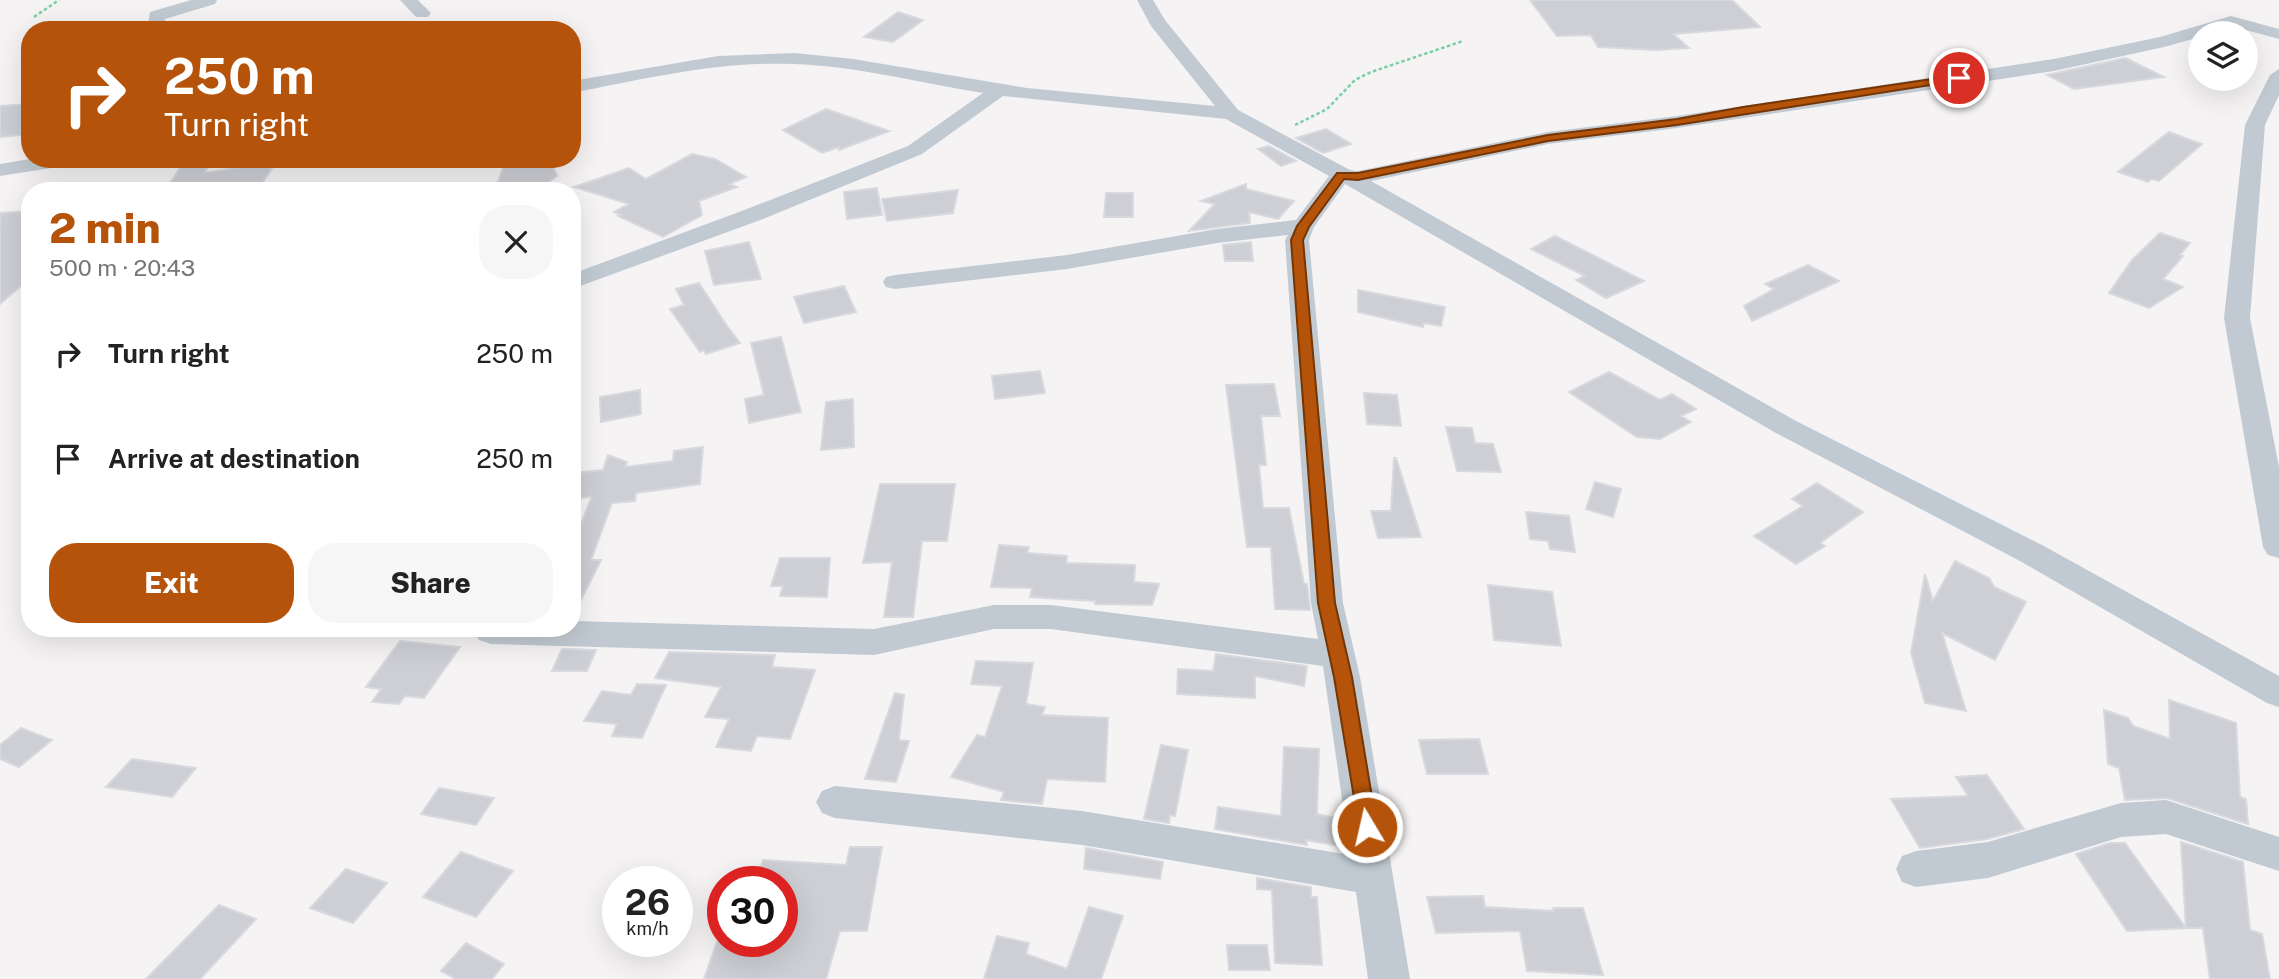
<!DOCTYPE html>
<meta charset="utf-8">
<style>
body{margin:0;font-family:"Public Sans",sans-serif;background:#f6f6f6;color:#222;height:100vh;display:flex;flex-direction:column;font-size:26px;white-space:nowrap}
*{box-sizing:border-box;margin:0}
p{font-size:23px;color:#767676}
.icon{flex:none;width:38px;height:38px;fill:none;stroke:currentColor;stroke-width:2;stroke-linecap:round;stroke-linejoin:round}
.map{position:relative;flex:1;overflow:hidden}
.side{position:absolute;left:21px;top:182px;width:560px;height:455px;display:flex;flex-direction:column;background:#fff;border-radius:28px;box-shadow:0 7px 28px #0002}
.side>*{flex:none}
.guide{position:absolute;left:21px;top:21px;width:560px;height:147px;border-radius:28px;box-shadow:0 7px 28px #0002;background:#b45309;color:#fff;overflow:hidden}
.controls{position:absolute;left:2188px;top:21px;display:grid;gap:14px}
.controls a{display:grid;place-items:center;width:70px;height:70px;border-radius:50%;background:#fff;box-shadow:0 7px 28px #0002;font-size:35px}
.speed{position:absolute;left:602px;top:866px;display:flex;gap:14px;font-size:35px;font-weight:700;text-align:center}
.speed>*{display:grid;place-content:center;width:91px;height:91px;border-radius:50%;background:#fff;box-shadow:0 7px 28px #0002;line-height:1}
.speed small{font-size:18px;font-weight:400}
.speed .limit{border:10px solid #d22;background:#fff;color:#111}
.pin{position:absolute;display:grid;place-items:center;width:60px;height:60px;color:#fff;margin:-30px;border:4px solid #fff;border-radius:50%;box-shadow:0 2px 7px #0007}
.me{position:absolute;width:77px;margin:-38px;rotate:351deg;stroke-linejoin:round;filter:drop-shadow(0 0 5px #0008)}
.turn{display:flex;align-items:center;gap:24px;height:147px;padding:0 28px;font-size:32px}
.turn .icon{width:91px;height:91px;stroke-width:2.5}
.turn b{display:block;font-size:49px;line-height:60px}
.round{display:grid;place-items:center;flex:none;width:74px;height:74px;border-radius:28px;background:#f6f6f6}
.summary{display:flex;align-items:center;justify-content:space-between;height:119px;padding:0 28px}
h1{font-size:42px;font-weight:800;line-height:52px;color:#b45309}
.button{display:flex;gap:14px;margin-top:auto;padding:14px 28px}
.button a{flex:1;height:80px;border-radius:28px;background:#b45309;color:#fff;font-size:28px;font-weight:800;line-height:80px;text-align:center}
.button a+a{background:#f6f6f6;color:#222}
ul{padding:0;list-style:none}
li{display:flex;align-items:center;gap:21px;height:105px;padding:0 28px}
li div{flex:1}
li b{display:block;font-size:26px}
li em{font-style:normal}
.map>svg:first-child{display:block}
.building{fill:#cdcfd5;stroke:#d7d9de;stroke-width:2}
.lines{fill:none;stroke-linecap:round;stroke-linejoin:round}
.path{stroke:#7ad0a6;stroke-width:2.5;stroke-dasharray:3.5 2.5;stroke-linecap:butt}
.minor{fill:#c1cad2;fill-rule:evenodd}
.route{fill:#b45309;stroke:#753606;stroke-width:2}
</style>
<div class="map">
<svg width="2279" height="979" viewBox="0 0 2279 979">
<rect width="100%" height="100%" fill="#f5f3f3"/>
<path class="building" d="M1530,0H1732L1760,27L1673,34L1689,48L1656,50L1598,47L1591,35L1557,36Z
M898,12L923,20L893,42L864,37Z
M2125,58L2164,77L2074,89L2047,75Z
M30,104V134L0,137V106Z
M826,109L889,131L839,150V147L822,153L783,130Z
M1326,129L1351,144L1323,153L1296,138Z
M2169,132L2202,144L2159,181L2152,179L2148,182L2118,172Z
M1269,146L1296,161L1281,166L1258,149Z
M692,154L715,159L746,177L729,184L737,187L699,201L702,215L663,237L618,216L621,215L614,212L629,204L574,187L629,168L646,179Z
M506,159H550L557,176L537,191H495Z
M211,162L204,173L276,162L257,191H165L182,165Z
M1246,184V189L1294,201L1278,219L1249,212L1250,223L1189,231L1215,204L1201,201Z
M877,188L882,215L847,219L844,192Z
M958,190L953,213L887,221L882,199Z
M1106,193H1133V217H1104Z
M30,211V278L0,304V213Z
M2160,233L2190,243L2180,255L2183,256L2163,279L2183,287L2149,308L2109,293L2132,260Z
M1555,236L1644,281L1606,298L1576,280L1585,276L1531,249Z
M749,242L761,279L714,285L705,251Z
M1251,242L1253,261H1225L1223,245Z
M1808,265L1839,281L1752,321L1744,306L1774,289L1765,284Z
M699,283L727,326L740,343L706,354L704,350L700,352L670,309L684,305L676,289Z
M844,286L856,312L804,323L794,297Z
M1358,290L1445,307L1441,326L1424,323L1423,327L1358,312Z
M781,337L801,412L749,423L745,399L764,395L751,343Z
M1040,371L1045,393L995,399L992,376Z
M1609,372L1660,400L1672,394L1696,409L1681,416L1691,422L1660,439L1637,437L1569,392Z
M1274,384L1280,416H1261L1266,465H1259L1263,508H1289L1304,584H1307L1310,610L1275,609L1271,547H1247L1226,385Z
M640,390L641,414L601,422L600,397Z
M1364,393L1397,395L1401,426L1367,424Z
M853,399L854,447L821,450L826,402Z
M1446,427L1472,428L1475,443L1493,444L1501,472L1457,471Z
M703,447L700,484L636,493L635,501L612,503L591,560H601L572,618V547L592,496L572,500V473L603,470L608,455L627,462L625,467L673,461L674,451Z
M1394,458H1396L1421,537L1378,538L1371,511H1391Z
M1595,482L1621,489L1613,517L1586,509Z
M1817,483L1863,512L1820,543L1825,546L1796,564L1754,536L1803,506L1792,499Z
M880,484H955L947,541H922L913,617H884L892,562L863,563Z
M1526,512L1569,516L1575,552L1550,549L1548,541L1530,539Z
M999,545L1029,547L1027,553L1067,556L1066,563L1135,565L1134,582L1159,584L1152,605L1095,604V601L1030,597L1032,588L991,587Z
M780,558H830L827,597L780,596L783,586H771Z
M1955,561L1989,578L1994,587L2026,602L1995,660L1942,633L1966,711L1925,703L1911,653L1925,574L1933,601Z
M1488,585L1552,592L1561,646L1494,640Z
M400,641L460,647L424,698L405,696L399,704L372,702L381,689L366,687Z
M562,649L596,650L587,671H552Z
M669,652L775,655L772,667L815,670L790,739L757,736L751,751L716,747L729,719L705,717L721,687L655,678Z
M1216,654L1307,666L1304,686L1255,676V698L1177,694L1178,669L1213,671Z
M976,661L1033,663L1026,704L1045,707L1042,715L1108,718L1105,782L1047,779L1042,804L1001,800L1004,792L951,777L977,735L985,737L1002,686L971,684Z
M637,684L666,685L642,738L612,736L617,724L584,721L602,691L631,695Z
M895,693L904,695L899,740L909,741L896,782L865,779Z
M2169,700L2236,723L2240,797L2246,799L2248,824L2167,798L2125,800L2119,768L2108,764L2104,710L2128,718L2133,726L2170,739Z
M21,728L52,740L19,767L0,759V745Z
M1479,739L1488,774H1427L1419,740Z
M1161,745L1188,750L1175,816L1170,815L1169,823L1144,819Z
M1284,747L1319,749L1317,814L1342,819L1346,847L1306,840L1307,845L1215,829L1218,807L1281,816Z
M132,759L196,768L172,797L106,787Z
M1987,775L2024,829L1987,839L1920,848L1891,799L1968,796L1956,777Z
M439,788L494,798L476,825L421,814Z
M2181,842L2243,862L2250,930L2262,934L2270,979H2210L2203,928H2186Z
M2110,843H2125L2186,928L2127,931L2076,854Z
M850,847H882L867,931H840L826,979H704L717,942H782V882H756L763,860L846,865Z
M1086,848L1163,862L1160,879L1084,869Z
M461,852L513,871L476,917L423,897Z
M346,869L387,883L353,923L310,908Z
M1257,878L1311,887V897H1317L1322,965L1275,963L1272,890L1257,889Z
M1483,896L1485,907L1554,911L1553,908H1583L1603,975L1527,971L1520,931L1436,933L1427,897Z
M219,905L256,919L200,979H146Z
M1089,907L1123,916L1101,979H984L997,936L1029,943L1026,954L1067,969Z
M466,943L504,964L492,979H456L441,971Z
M1227,945H1267L1270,970H1229Z"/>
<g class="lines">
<path class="path" d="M34,17L59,0
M1295,125L1327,109L1355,80L1371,72L1463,41"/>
<path class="minor" d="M191,0H217L215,4L165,19V30H147L150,12Z
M400,0H418L431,13L428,17H416Z
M1137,0H1153L1165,20L1238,110L1350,170L1358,171L1548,132L1677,116L2054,59L2160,37L2231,16L2279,29V39L2231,26L2210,33H2200V37L2164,47L2054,71L1677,128L1548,144L1371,181L1796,421L2042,545L2279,676V707L2267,703L2020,561L1776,433L1345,184L1314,227L1309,240L1343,603L1360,677L1410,979H1368L1356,892L1082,845L835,818L822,813L816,802L822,791L835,786L1082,811L1350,855L1323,666L1051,629H994L874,655L491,644L479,640L474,631L476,628H572V621L874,629L994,605H1051L1318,639L1311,603L1285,240L1288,235L1217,243L1067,269L895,289L886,287L883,282L886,277L895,275L1067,255L1217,229L1296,220L1329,176L1226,119L1003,96L922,154L763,219L572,289V274L747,209L908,146L983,93C920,83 857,66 793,64C718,61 645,79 572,93V81L718,56L795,53L853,59L1027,88L1215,106L1151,26Z
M2279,69V95L2265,125L2250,318L2279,467V558L2268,555L2263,547L2224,318L2245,125L2270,75Z
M30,159H80L77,163L70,165L0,176V164Z
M2166,800L2279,837V871L2166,834L2121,837L1988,878L1916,887L1902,882L1896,869L1902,856L1916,851L1988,842L2121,803Z"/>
</g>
<path class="route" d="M1959,75L1963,76V80L1677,125L1548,141L1358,180L1344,179L1309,227L1303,240L1335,603L1352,677L1377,827L1374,834L1367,836L1360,834L1334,677L1318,603L1291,240L1297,226L1337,173H1358L1548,135L1677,119L1743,107Z"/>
</svg>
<div class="controls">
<a><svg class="icon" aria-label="layers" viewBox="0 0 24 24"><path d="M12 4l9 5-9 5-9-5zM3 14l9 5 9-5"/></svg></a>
</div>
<div class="speed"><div>26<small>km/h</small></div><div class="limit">30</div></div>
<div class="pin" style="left:1959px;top:78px;background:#d93025"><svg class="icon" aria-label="arrive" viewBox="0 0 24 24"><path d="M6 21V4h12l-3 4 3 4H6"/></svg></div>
<svg class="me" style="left:1367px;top:827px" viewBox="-20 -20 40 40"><circle r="17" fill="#b45309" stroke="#fff" stroke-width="3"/><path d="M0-11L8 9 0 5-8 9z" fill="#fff"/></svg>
<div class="guide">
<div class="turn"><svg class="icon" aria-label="right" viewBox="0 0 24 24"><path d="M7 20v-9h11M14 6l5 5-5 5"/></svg><div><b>250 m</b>Turn right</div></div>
</div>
<section class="side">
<div class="summary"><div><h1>2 min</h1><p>500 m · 20:43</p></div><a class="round"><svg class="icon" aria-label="close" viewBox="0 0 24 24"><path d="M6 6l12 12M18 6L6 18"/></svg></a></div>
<ul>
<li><svg class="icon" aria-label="right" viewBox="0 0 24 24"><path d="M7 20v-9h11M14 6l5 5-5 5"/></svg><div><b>Turn right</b></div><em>250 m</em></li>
<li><svg class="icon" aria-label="arrive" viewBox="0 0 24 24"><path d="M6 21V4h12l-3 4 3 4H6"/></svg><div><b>Arrive at destination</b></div><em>250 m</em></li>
</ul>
<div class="button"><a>Exit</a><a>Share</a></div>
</section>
</div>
